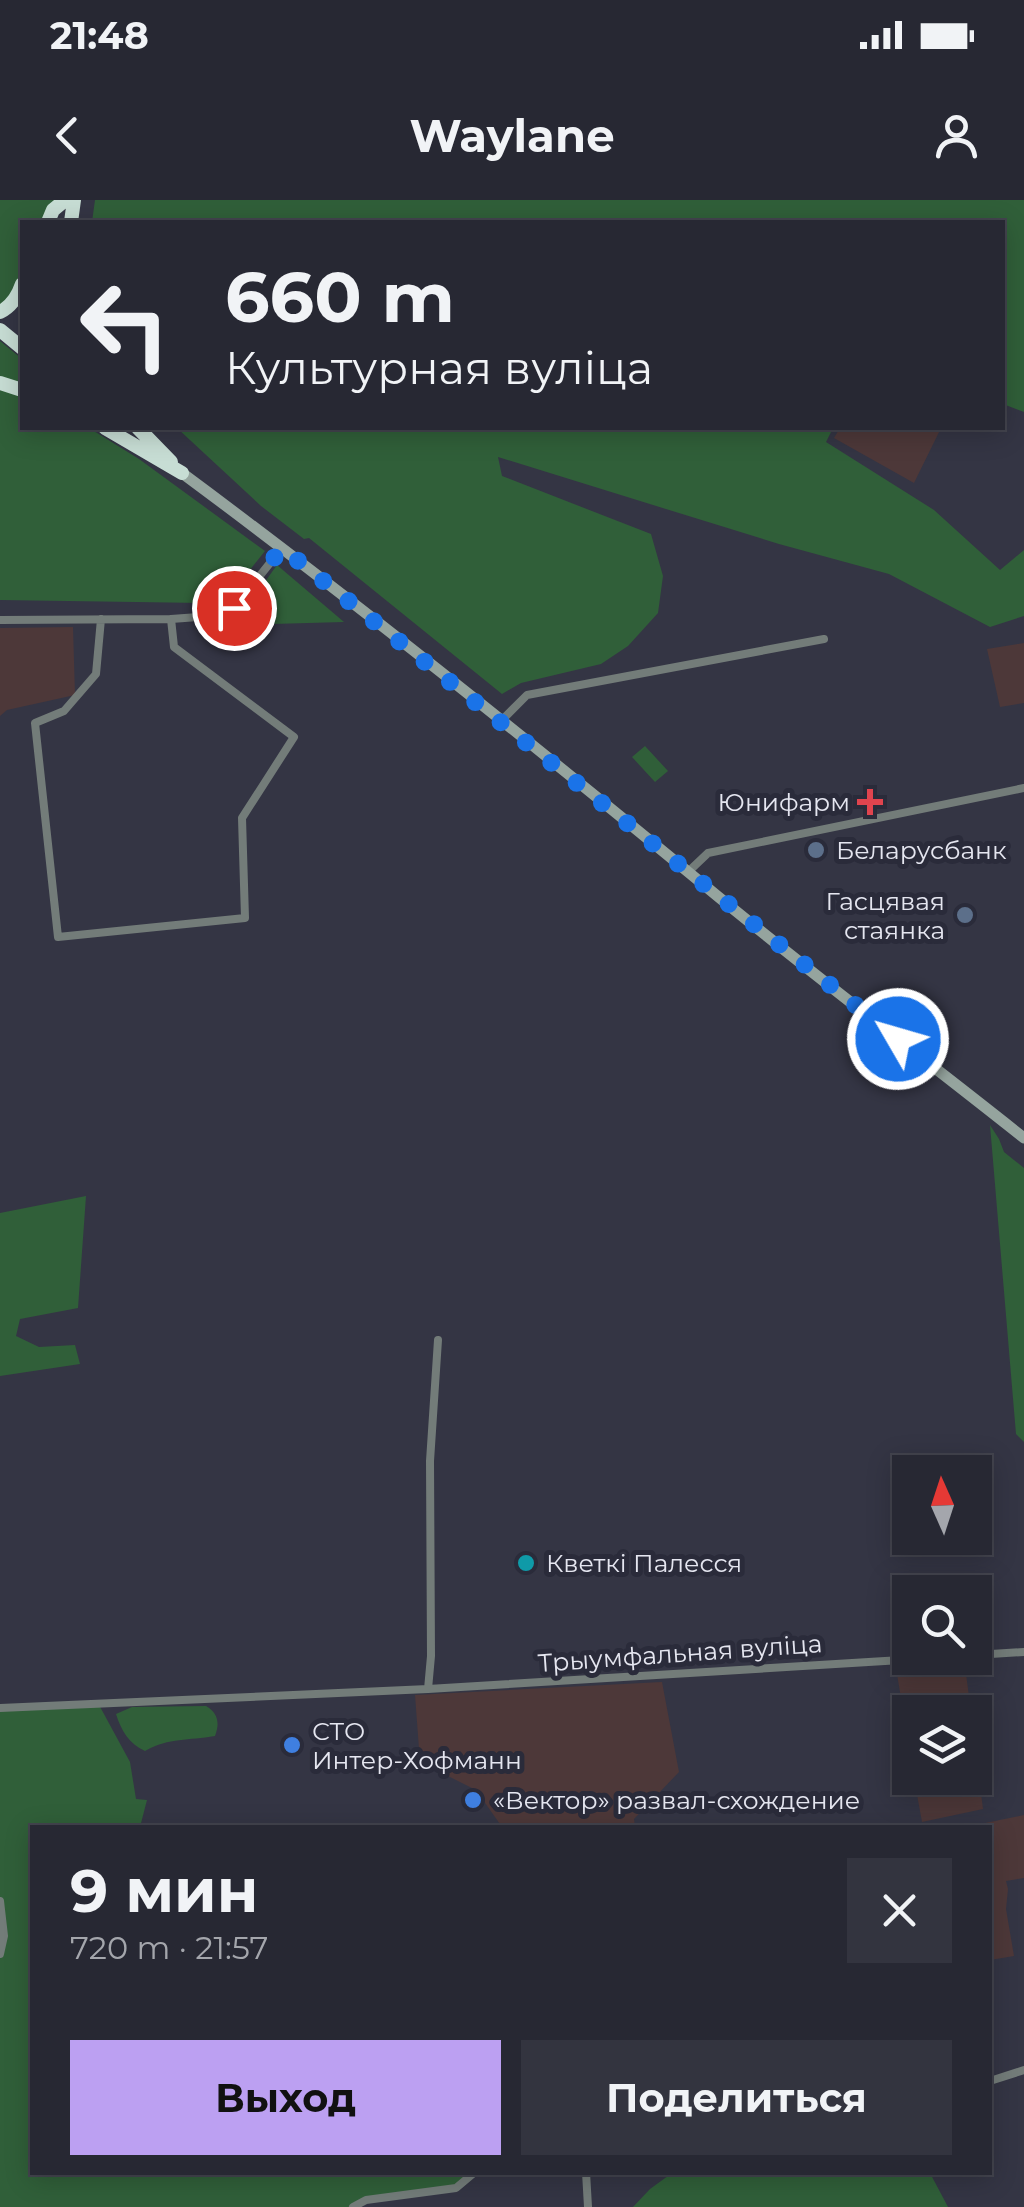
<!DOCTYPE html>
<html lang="ru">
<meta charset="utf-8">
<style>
body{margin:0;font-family:Montserrat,sans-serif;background:#33343f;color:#f1f3f6;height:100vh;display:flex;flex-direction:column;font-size:38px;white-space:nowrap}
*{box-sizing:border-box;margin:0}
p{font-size:32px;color:#a4a6ac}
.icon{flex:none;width:55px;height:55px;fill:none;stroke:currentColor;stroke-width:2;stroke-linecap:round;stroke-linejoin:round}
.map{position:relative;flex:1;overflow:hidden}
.details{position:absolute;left:30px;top:1625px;width:962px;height:350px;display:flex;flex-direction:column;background:#272833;border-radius:0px;box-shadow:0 5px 25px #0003,0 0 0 2px #43444e}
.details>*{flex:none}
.banner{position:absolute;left:20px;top:20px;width:985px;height:210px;border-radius:0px;box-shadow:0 5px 25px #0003,0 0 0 2px #43444e;background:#272833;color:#f1f3f6;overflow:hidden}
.needle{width:65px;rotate:357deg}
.buttons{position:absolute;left:892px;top:1255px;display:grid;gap:20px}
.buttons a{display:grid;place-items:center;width:100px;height:100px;border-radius:0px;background:#272833;box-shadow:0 5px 25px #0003,0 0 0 2px #43444e;font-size:50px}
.pin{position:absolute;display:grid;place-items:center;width:85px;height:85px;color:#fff;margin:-42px;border:5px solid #fff;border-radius:50%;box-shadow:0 2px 10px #0007}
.me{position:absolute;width:110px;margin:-55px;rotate:308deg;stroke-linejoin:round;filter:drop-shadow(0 0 8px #0008)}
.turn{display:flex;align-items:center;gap:35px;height:210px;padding:0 40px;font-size:45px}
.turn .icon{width:130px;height:130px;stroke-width:2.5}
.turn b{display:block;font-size:70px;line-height:85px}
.round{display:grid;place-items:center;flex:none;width:105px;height:105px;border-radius:0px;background:#33343f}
.headline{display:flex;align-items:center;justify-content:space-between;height:170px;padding:0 40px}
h1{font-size:60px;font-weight:700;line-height:75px}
.cta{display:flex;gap:20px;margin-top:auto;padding:20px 40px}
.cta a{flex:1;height:115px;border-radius:0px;background:#bca0f2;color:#111;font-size:40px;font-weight:700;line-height:115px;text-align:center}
.cta a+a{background:#33343f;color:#f1f3f6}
.status{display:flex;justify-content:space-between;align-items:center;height:70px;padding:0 50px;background:#272833;direction:ltr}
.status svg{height:28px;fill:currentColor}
header{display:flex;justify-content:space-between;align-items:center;height:130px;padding:0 40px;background:#272833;font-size:45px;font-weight:700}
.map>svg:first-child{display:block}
.industrial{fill:#4d3839}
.green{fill:#305f39}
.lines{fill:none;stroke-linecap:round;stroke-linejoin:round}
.street{stroke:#737c79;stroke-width:8}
.secondary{stroke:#95a49e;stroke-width:11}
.highway{stroke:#c7ddd4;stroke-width:14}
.route{stroke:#1a73e8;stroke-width:18;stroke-dasharray:0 32.4}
.health-dot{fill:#e0444e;stroke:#2a2b3a;stroke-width:4}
.service-dot{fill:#5c6f8a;stroke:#2a2b3a;stroke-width:4}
.culture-dot{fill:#0f9aa8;stroke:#2a2b3a;stroke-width:4}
.shop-dot{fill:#3f7fe0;stroke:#2a2b3a;stroke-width:4}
.labels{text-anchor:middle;stroke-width:10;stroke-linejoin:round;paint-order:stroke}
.poi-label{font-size:25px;fill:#e5e6f0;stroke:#2a2b3a;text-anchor:start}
.street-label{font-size:25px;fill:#e5e6f0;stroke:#2a2b3a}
</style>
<div class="status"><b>21:48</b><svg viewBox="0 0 49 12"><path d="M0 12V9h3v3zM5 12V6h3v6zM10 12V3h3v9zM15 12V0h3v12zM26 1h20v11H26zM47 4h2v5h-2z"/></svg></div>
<header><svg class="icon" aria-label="back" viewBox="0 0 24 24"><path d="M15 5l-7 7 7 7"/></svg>Waylane<svg class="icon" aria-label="person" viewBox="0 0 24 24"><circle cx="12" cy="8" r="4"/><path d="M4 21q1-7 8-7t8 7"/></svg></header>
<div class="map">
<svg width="1024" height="2007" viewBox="0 0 1024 2007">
<rect width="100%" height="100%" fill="#343544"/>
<path class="industrial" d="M840,228H941L914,283L834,238Z
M73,427L75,495L7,510L0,516V428Z
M1024,443V503L1000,507L987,449Z
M965,1466L971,1512H910V1552L897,1474Z
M662,1482L679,1572L634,1619L635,1627H502L476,1590L420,1562L415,1495Z
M975,1546L983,1609L922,1622L914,1578H975Z
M1024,1615V1678L1006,1681L1008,1689L1006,1709L1014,1756L990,1760V1628L966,1627Z"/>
<path class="green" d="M0,0H58L43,22H22C22,52 27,88 0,106Z
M95,0H1024V212L1003,204L1002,22H92Z
M0,141L22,159V186L0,180Z
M0,190L22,196V228H89L139,259L265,351L237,386L203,403L0,400Z
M177,228H833L826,242L934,310L1000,370L1024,350V416L990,427L889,374L779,344L498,257L502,276L651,334L663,376L658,413L628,446L601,464L521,483L502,494L309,338L304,339L261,306Z
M277,365L344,422L234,425Z
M645,546L668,571L655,582L632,557Z
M990,925L999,939L1004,952L1024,968V1242L1016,1234Z
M86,996L78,1108L20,1119L16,1136L39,1147L75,1145L80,1164L0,1176V1013Z
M98,1503L130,1562L136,1599L147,1600L140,1627L32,1628V1972L475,1973L456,1988L366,2000L353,2007H0V1508Z
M206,1506C218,1513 220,1523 215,1536C188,1541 170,1537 145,1551C129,1544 121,1530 116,1514L132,1507Z
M672,1973H930L948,2007H633L650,1989Z"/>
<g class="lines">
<path class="street" d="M101,419L96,474L64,511L35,523L58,737L245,718L242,618L294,537L174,447L171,419
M0,420L171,419L212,416L234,408L282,348
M501,521L527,495L824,439
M688,672L708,653L1024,588
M975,1455L1024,1452
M428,1489L431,1456L430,1261L438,1140
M0,1508L428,1489L934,1458
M0,1701L4,1736L0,1754
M990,1881L1024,1870
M586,1972L588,2007
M353,2007L366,2000L456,1988L475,1972"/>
<path class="secondary" d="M182,273C360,405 533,544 704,685C809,772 917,853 1024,938"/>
<path class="highway" d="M48,22L53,10L65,0
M71,22L74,0
M0,112C12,106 18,96 22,84
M0,130L22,148
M0,183L22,190
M105,228L182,273
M138,228L171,262"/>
</g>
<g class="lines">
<path class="route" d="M234,408L282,348L898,839"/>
</g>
<path class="health-dot" d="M865 587h10v10h10v10h-10v10h-10v-10h-10v-10h10z"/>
<g class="service-dot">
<circle cx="816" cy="650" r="10"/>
<circle cx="965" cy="715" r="10"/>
</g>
<circle class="culture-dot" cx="526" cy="1363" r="10"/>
<g class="shop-dot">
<circle cx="292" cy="1545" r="10"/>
<circle cx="473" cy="1600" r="10"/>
</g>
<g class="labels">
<g class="poi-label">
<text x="850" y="611" text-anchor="end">Юнифарм</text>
<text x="836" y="659">Беларусбанк</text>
<text x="945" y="710" text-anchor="end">Гасцявая<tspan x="945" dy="29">стаянка</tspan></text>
<text x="546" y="1372">Кветкі Палесся</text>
<text x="312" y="1540">СТО<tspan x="312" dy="29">Интер-Хофманн</tspan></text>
<text x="493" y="1609">«Вектор» развал-схождение</text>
</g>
<g class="street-label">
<text transform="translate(680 1453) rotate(-4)" y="9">Трыумфальная вуліца</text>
</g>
</g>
</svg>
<div class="buttons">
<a><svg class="needle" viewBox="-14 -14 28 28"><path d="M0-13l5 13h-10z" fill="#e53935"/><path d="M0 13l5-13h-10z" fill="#a4a6ac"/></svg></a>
<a><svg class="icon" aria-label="search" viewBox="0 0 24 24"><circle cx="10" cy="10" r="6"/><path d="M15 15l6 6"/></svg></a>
<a><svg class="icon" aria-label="layers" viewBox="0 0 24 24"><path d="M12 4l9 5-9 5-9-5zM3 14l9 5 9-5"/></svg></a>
</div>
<div class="pin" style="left:234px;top:408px;background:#d93025"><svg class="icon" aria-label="arrive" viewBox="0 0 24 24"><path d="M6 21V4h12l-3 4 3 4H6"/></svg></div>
<svg class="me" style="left:898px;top:839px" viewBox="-20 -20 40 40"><circle r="17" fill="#1a73e8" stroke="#fff" stroke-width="3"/><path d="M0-11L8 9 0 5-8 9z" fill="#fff"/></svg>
<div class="banner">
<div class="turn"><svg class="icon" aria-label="left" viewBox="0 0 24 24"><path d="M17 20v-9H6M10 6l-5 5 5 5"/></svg><div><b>660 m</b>Культурная вуліца</div></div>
</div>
<section class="details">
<div class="headline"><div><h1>9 мин</h1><p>720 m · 21:57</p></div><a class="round"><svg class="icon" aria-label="close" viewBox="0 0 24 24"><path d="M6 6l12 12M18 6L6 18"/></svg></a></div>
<div class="cta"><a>Выход</a><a>Поделиться</a></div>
</section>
</div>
